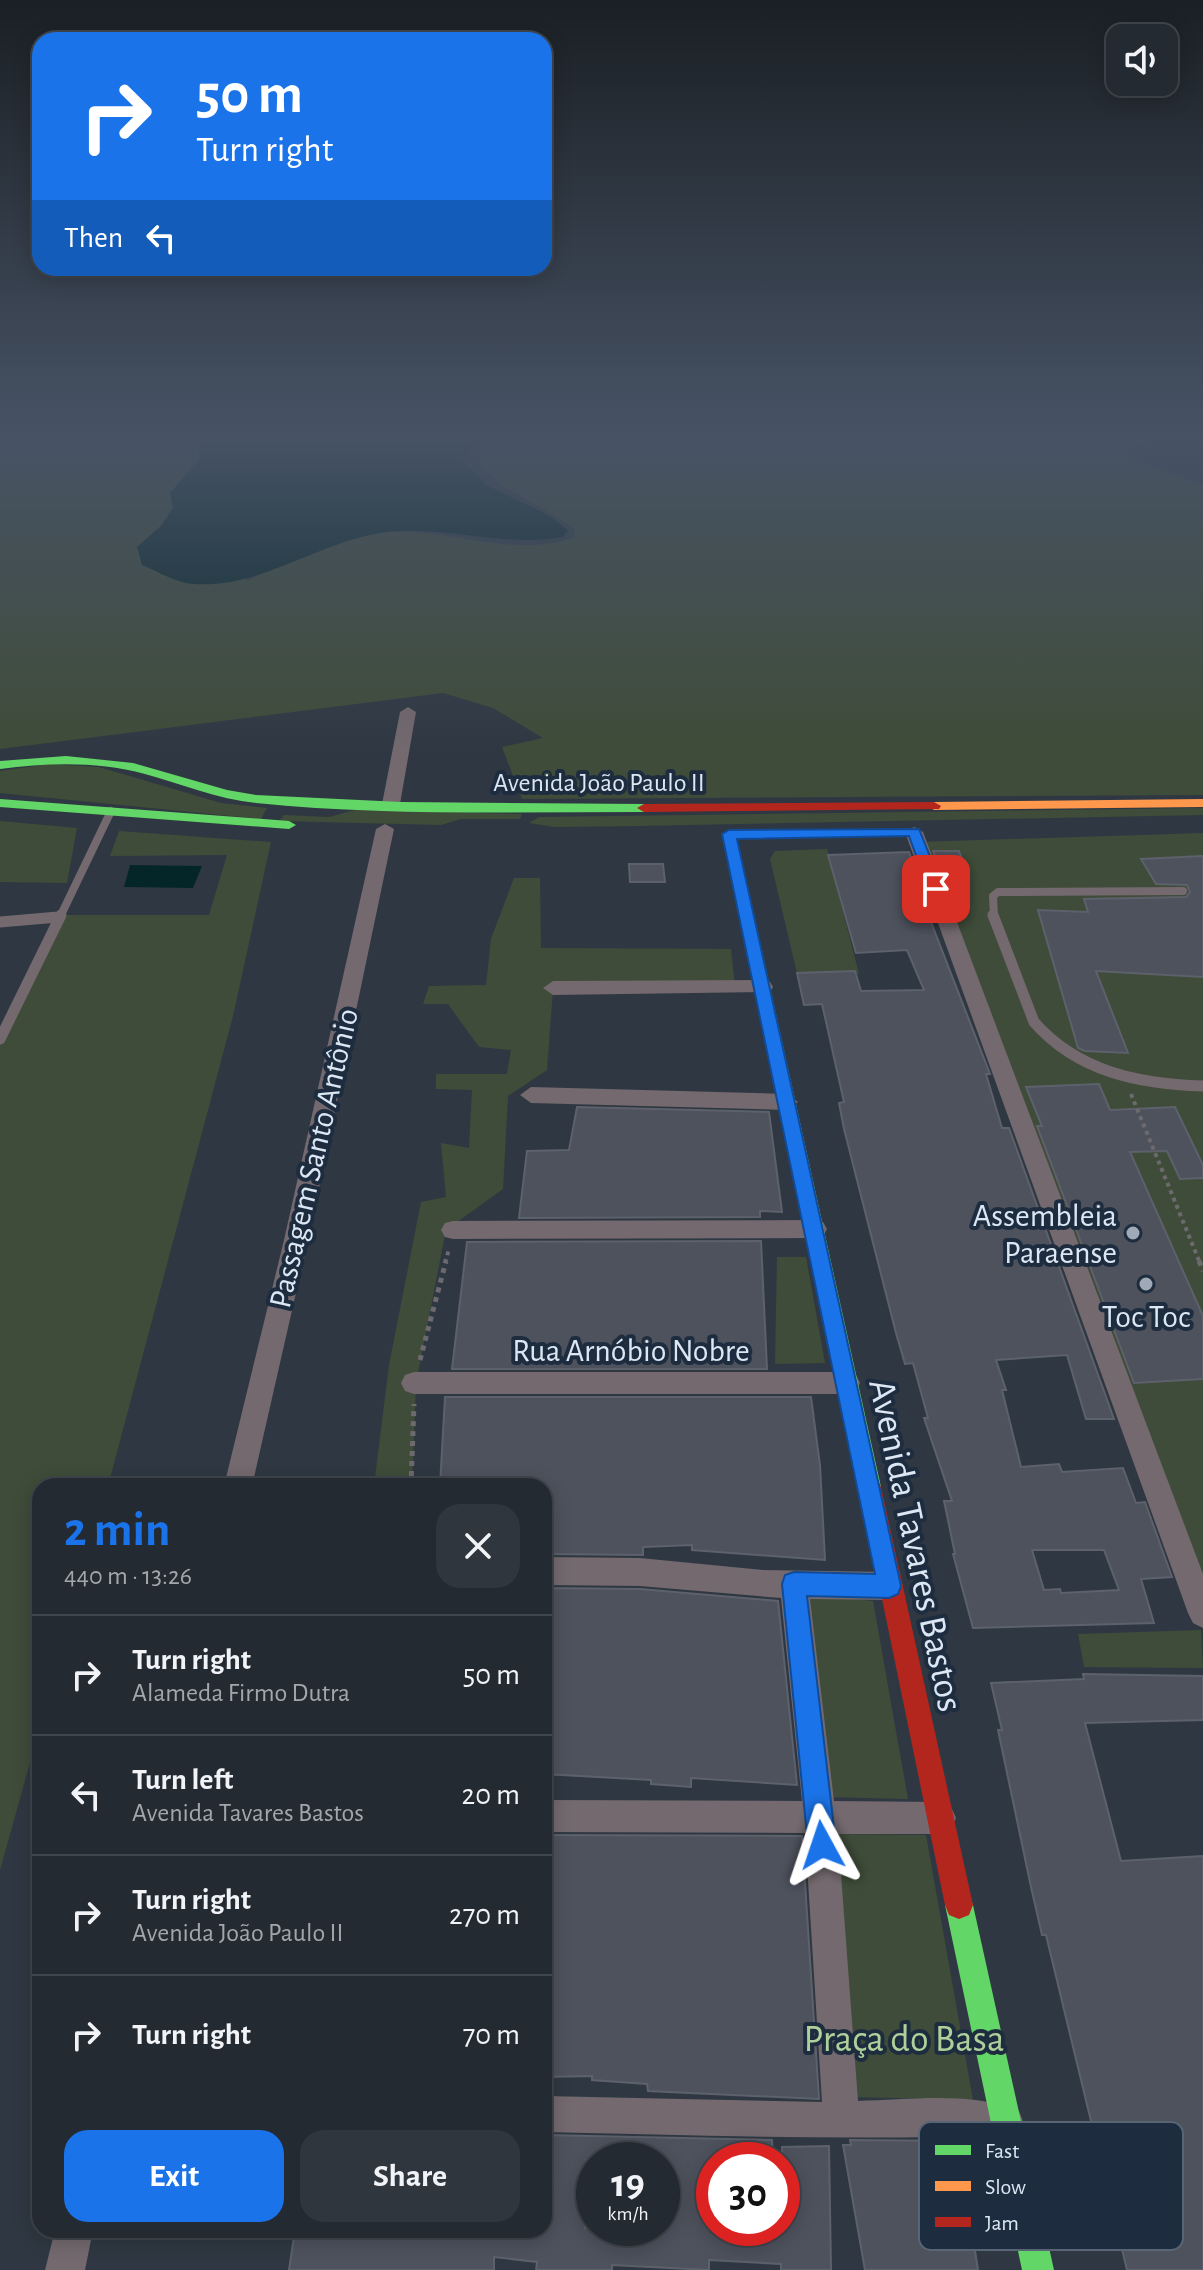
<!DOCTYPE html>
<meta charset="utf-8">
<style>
body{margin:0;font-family:"Alegreya Sans",sans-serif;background:#2f363e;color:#f1f3f6;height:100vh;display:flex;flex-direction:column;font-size:30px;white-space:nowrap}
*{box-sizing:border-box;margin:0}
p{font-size:26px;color:#a3a7ac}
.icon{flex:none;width:44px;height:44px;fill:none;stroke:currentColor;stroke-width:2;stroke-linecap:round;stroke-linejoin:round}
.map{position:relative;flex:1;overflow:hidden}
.panel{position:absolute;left:32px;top:1478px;width:520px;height:760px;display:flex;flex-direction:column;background:#232a32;border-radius:24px;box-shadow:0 4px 20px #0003,0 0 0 2px #40464d}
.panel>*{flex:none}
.guide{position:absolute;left:32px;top:32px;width:520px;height:244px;border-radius:24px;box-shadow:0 4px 20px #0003,0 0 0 2px #40464d;background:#1a73e8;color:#fff;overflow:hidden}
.buttons{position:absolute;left:1106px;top:24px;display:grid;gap:16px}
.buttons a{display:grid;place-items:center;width:72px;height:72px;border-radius:16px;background:#232a32;box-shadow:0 4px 20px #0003,0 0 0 2px #40464d;font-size:40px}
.speed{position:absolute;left:576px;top:2142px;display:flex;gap:16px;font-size:40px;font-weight:700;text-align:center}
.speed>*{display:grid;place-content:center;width:104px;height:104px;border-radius:50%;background:#232a32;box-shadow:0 4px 20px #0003,0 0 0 2px #40464d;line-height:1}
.speed small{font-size:20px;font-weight:400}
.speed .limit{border:12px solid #d22;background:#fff;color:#111}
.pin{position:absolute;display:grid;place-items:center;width:68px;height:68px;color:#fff;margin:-34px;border-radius:16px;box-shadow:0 4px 12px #0006}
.me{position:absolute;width:88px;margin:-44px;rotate:355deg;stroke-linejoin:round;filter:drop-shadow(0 0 6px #0008)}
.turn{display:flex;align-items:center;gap:28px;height:168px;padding:0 32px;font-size:36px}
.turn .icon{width:104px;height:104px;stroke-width:2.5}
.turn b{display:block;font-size:56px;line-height:68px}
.then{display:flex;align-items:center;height:76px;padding:0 32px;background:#0003;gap:16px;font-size:30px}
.round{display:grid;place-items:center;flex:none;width:84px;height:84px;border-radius:24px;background:#2f363e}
.overview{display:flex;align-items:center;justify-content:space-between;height:136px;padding:0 32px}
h1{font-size:48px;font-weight:700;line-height:60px;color:#1a73e8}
.action{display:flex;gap:16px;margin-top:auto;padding:16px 32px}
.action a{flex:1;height:92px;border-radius:24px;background:#1a73e8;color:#fff;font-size:32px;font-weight:700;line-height:92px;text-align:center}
.action a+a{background:#2f363e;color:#f1f3f6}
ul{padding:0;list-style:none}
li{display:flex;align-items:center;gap:24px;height:120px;padding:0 32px;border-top:2px solid #40464d}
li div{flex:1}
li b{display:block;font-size:30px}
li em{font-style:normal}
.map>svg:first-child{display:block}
.green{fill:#3f4c39}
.water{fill:#052629}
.building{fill:#4e525d;stroke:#5d616b;stroke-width:2;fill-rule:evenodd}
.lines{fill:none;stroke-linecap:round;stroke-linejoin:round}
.path-far1{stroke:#6d6a6f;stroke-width:4;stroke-dasharray:4 4;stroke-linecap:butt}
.path{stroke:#6d6a6f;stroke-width:5;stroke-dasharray:5 5;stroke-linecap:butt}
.lane-far2{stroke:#73696e;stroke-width:6}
.lane-far1{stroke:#73696e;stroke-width:8}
.lane{stroke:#73696e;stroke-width:11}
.street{fill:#73696e;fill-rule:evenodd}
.fast{fill:#63d668;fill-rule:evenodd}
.slow{fill:#ff974d;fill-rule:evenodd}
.jam{fill:#b3261e;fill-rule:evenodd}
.route{fill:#1a73e8;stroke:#114b97;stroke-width:2}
.poi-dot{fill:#a0aab6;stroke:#1d2d3f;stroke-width:3}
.labels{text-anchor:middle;stroke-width:8;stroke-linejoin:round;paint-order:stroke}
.far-street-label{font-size:26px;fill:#dde7f4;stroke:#1d2d3f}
.street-label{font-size:32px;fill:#dde7f4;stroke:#1d2d3f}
.poi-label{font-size:32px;fill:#dde7f4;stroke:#1d2d3f;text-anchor:end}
.near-street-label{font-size:38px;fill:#dde7f4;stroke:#1d2d3f}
.near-park-label{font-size:38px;fill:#b0d09b;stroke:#1d2d3f}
.key{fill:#1d2d3f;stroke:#576575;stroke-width:2}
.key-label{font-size:22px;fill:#dde7f4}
</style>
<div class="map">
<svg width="1203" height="2270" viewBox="0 0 1203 2270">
<rect width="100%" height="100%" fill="#2f3842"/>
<path class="green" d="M0,434H200L199,460L170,493L173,508L161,526L137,547L248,580C286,562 344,535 386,532C447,527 515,560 574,537V529C543,504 504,494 478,463L481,448L495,434H1166L1127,449L1134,460L1203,485V795L522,799L502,747L543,738L493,708L443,693L0,749Z
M50,764L99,767L221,803L267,808L261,819L0,793V771Z
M1203,808V815L639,826L555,827L529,823L539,817Z
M355,810L522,814L520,819H461L441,825L279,821L284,815L329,817Z
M0,821L77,828L67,883L0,882Z
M119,831L271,842L233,1016L108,1486H40V1727L0,1870V1043L60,915H209L227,855L110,856Z
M1203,833V1609L917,842Z
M827,849L859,974L797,973L770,859L775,851Z
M514,878H540L541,948L731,949L735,987L553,989L547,1070L508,1096L503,1189L446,1230L416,1383L412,1486H374L389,1365L421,1202L446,1197L441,1143L469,1148L472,1090L436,1089V1074H507L511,1050L479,1047L448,1004H423L429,986L486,985L491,939Z
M777,1257H806L825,1363L775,1364Z
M805,1594L873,1601L908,1799L822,1797Z
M1201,1630L1203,1668L1084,1667L1078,1634Z
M827,1834L926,1835L973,2100L853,2097Z"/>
<path class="water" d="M200,434H485L461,459L486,485L550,516L568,530L563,537C505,548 446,525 387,532C320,540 262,589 193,584C177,583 157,571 142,565L137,547L161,526L173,508L170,493L199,460Z
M130,865L202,866L193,888L124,887Z"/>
<path class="building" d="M933,851H959L967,873H942Z
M909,852L917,873H912L990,1074H986L1002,1128H1009L1114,1419H1086L1067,1355L996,1360L1006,1390H1002L1021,1467L1059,1464L1062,1472L1123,1468L1136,1503L1145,1502L1172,1577L1141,1579L1154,1623L973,1628L953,1554H955L944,1501H952L924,1418H928L913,1363L905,1364L896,1333L844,1129L839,1103L844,1102L822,1004L804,1005L797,973L855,971L861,991L924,990L907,950L856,953L828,855ZM1032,1550H1104L1119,1590L1061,1593L1060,1589L1044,1590Z
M1203,856V977L1096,971L1128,1053L1085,1051L1078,1048L1038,910L1088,912L1084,899L1186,897L1190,892L1187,885L1156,884L1141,859Z
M629,864H663L665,882H630Z
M1099,1084L1110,1110L1175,1107L1203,1165V1178L1180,1179L1167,1151L1130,1152L1203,1316V1379L1134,1383L1037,1126H1042L1026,1087Z
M577,1107L769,1112L782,1212L760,1211V1217L519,1218L527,1151L569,1150Z
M761,1241L767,1369H452L467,1242Z
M445,1397H811L820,1465L825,1560L692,1550V1545L643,1547V1555L544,1554V1486H440Z
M544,1588L640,1589L778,1601L797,1785L691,1778V1787L651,1784V1780L544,1774Z
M1083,1674L1203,1676V1720L1085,1723L1121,1861L1203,1856V2270H1127L1046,1935H1042L1031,1887L998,1730H1002L991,1683L1084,1679Z
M544,1835L802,1836L819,2099L648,2091L647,2084L592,2080V2076L544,2077Z
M544,2135L772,2140L773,2160H714V2228H782V2147L829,2146L831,2270H781V2264L709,2260V2270L612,2265V2270H536L537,2262L494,2257V2270H289L295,2230H544ZM586,2160H662V2228H585Z
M850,2140L958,2141L978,2270H865L843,2145H851Z"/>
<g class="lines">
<path class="path-far1" d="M1131,1094L1200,1263
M445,1263L449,1249"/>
<path class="path" d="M1199,1261L1203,1271
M420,1360L446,1261
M411,1486L414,1404"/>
<path class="lane-far2" d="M1159,435L1162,434"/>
<path class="lane-far1" d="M60,917L111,811
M994,917L993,896L998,892L1183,891"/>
<path class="lane" d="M993,915L1034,1022C1078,1072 1139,1084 1203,1086
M0,922L58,917
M0,1039L61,915"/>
<path class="street" d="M408,707L416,712L400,804L391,809L382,804L400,712Z
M385,824L394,829L308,1240L252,1486H224L284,1240L376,829Z
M914,827L923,832L1203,1574V1628L1193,1623L1188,1613L905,832Z
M763,980L770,982L773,987L770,992L553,995L543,988L553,981Z
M531,1087L787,1094L798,1102L787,1110L531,1103L520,1095Z
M815,1220L823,1222L827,1229L823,1236L815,1238L453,1239L445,1237L441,1230L445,1223L453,1221Z
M414,1372H847L856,1375L860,1383L856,1391L847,1394H414L405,1391L401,1383L405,1375Z
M544,1557L640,1558L763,1570L889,1572L899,1576L903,1586L899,1596L889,1600L810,1599L834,1801L940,1802L951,1807L956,1818L951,1829L940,1834H838L858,2101C909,2100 971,2091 1019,2111L1024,2124L1019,2137C995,2147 961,2136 935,2137C805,2139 674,2135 544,2132V2096L822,2102L805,1833L544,1832V1800L802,1801L781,1598L640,1586L544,1585Z
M55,2230H93L85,2270H45Z"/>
<path class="fast" d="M66,756L133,763L227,790L256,795L401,802L644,804L651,808L644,812C515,812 384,816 256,803C217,799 182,784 145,774C97,761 48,763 0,769V761Z
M0,799L289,821L296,825L289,829L0,807Z
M729,830L736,834L881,1487L878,1494L870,1497L862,1494L859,1487L722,834Z
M959,1891L969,1895L973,1905L1054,2270H1022L945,1905L949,1895Z"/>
<path class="slow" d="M1203,799V807L934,810L927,806L934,802Z"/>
<path class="jam" d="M934,802L941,806L939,809L644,812L637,808L644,804Z
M870,1477L878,1480L881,1487L973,1905L969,1915L959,1919L949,1915L945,1905L859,1487L862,1480Z"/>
</g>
<linearGradient id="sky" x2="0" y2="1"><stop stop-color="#1a1f24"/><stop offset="0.58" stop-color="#475365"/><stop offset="1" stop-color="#475365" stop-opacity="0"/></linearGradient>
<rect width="1203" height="751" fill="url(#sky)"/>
<path class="route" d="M919,829L943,889L941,893L928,889L909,836L737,839L901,1586L898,1594L889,1598L807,1596L836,1845L832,1855L822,1859L812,1855L808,1845L782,1584L785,1575L794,1572L875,1574L722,834L729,830Z"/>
<g class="poi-dot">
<circle cx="1133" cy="1233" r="8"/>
<circle cx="1146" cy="1284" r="8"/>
</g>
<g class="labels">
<g class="far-street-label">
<text x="599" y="791">Avenida João Paulo II</text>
</g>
<g class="street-label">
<text transform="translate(313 1158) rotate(-77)" y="11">Passagem Santo Antônio</text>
<text x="631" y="1361">Rua Arnóbio Nobre</text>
</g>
<g class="poi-label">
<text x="1117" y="1226">Assembleia<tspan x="1117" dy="37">Paraense</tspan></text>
<text x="1146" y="1327" text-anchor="middle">Toc Toc</text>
</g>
<g class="near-street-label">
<text transform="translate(917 1545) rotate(78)" y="13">Avenida Tavares Bastos</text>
</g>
<g class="near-park-label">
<text x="904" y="2051">Praça do Basa</text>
</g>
</g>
<rect x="919" y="2122" width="264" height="128" rx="12" class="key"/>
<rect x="935" y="2145" width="36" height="10" fill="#63d668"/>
<rect x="935" y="2181" width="36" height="10" fill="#ff974d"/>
<rect x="935" y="2217" width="36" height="10" fill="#b3261e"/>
<g class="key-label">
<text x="985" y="2158">Fast</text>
<text x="985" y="2194">Slow</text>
<text x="985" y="2230">Jam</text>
</g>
</svg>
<div class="buttons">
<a><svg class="icon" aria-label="sound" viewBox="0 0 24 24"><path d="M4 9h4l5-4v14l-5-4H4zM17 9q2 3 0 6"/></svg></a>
</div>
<div class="speed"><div>19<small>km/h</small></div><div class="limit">30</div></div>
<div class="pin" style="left:936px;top:889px;background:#d93025"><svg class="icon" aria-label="arrive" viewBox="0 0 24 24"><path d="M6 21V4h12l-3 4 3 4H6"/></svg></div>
<svg class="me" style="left:822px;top:1845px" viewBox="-20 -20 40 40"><path d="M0-17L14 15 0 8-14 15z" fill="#1a73e8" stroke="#fff" stroke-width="4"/></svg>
<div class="guide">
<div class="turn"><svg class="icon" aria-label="right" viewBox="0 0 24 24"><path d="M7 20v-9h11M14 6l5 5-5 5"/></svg><div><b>50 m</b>Turn right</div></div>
<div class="then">Then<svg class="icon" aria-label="left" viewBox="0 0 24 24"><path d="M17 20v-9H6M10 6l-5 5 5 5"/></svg></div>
</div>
<section class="panel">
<div class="overview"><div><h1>2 min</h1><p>440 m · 13:26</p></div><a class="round"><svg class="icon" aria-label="close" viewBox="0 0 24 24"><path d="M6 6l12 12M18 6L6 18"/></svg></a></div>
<ul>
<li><svg class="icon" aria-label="right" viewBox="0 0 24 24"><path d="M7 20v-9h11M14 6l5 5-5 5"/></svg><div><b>Turn right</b><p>Alameda Firmo Dutra</p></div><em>50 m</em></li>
<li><svg class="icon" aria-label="left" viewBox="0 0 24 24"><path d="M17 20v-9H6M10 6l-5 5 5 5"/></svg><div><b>Turn left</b><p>Avenida Tavares Bastos</p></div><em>20 m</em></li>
<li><svg class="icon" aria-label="right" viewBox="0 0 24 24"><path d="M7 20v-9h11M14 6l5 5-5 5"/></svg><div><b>Turn right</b><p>Avenida João Paulo II</p></div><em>270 m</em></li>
<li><svg class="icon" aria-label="right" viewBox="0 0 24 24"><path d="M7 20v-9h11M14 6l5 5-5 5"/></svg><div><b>Turn right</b></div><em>70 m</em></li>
</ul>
<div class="action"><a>Exit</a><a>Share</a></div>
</section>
</div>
